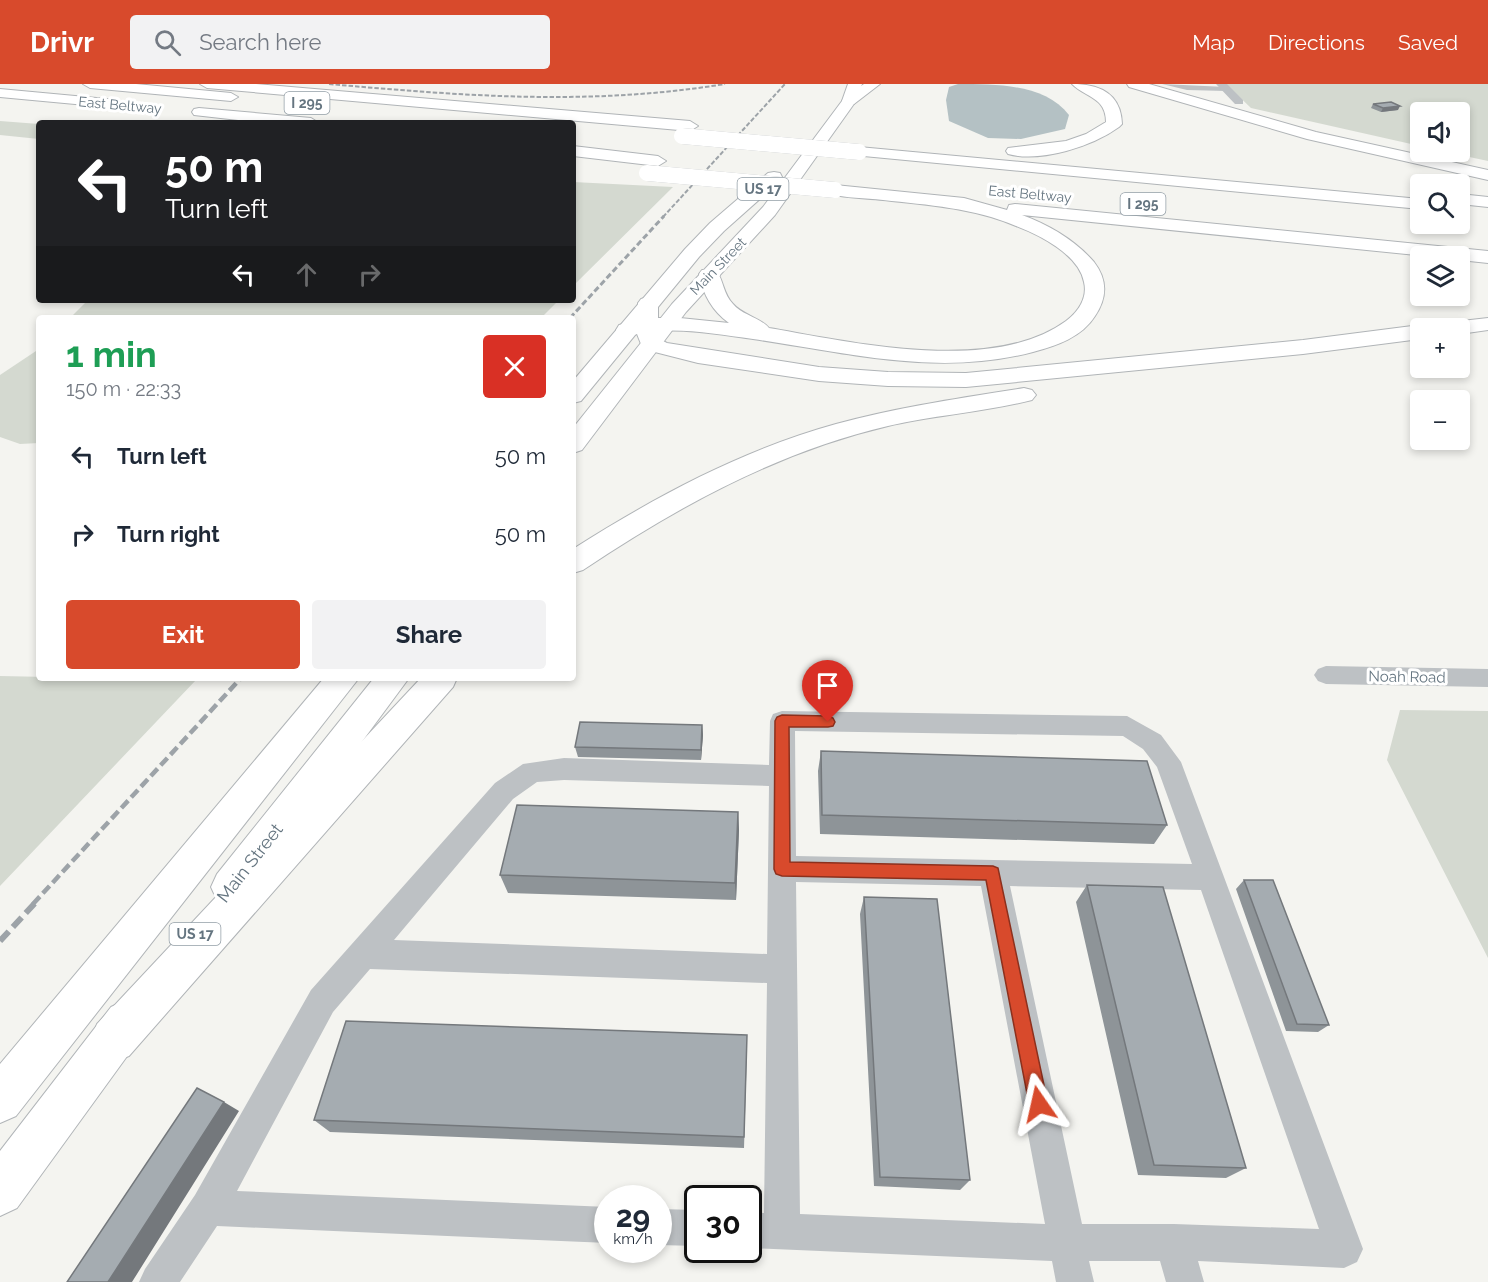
<!DOCTYPE html>
<meta charset="utf-8">
<style>
body{margin:0;font-family:Raleway,sans-serif;background:#f2f2f3;color:#1f2937;height:100vh;display:flex;flex-direction:column;font-size:22px;white-space:nowrap}
*{box-sizing:border-box;margin:0}
p{font-size:20px;color:#747a83}
.icon{flex:none;width:33px;height:33px;fill:none;stroke:currentColor;stroke-width:2;stroke-linecap:round;stroke-linejoin:round}
.map{position:relative;flex:1;overflow:hidden}
.sheet{position:absolute;left:36px;top:231px;width:540px;height:366px;display:flex;flex-direction:column;background:#fff;border-radius:6px;box-shadow:0 3px 9px #0003}
.sheet>*{flex:none}
.guide{position:absolute;left:36px;top:36px;width:540px;height:183px;border-radius:6px;box-shadow:0 3px 9px #0003;background:#202124;color:#fff;overflow:hidden}
.fabs{position:absolute;left:1410px;top:18px;display:grid;gap:12px}
.fabs a{display:grid;place-items:center;width:60px;height:60px;border-radius:6px;background:#fff;box-shadow:0 3px 9px #0003;font-size:30px}
.speed{position:absolute;left:594px;top:1101px;display:flex;gap:12px;font-size:30px;font-weight:700;text-align:center}
.speed>*{display:grid;place-content:center;width:78px;height:78px;border-radius:50%;background:#fff;box-shadow:0 3px 9px #0003;line-height:1}
.speed small{font-size:15px;font-weight:400}
.speed .limit{border:3px solid #111;border-radius:9px;background:#fff;color:#111}
.pin{position:absolute;display:grid;place-items:center;width:51px;height:51px;color:#fff;margin:-62px -26px;border-radius:50% 50% 50% 0;rotate:-45deg;box-shadow:0 0 6px #0007}
.pin .icon{rotate:45deg}
.me{position:absolute;width:66px;margin:-33px;rotate:349deg;stroke-linejoin:round;filter:drop-shadow(0 0 4px #0008)}
.turn{display:flex;align-items:center;gap:21px;height:126px;padding:0 30px;font-size:27px}
.turn .icon{width:78px;height:78px;stroke-width:2.5}
.turn b{display:block;font-size:42px;line-height:51px}
.lanes{display:flex;align-items:center;height:57px;padding:0 30px;background:#0003;justify-content:center;gap:30px;direction:ltr}
.lanes .off{opacity:.35}
.round{display:grid;place-items:center;flex:none;width:63px;height:63px;border-radius:6px;background:#f2f2f3}
.summary{display:flex;align-items:center;justify-content:space-between;height:102px;padding:0 30px}
h1{font-size:36px;font-weight:700;line-height:45px;color:#1e9e55}
.button{display:flex;gap:12px;margin-top:auto;padding:12px 30px}
.button a{flex:1;height:69px;border-radius:6px;background:#d84a2c;color:#fff;font-size:24px;font-weight:700;line-height:69px;text-align:center}
.button a+a{background:#f2f2f3;color:#1f2937}
ul{padding:0;list-style:none}
li{display:flex;align-items:center;gap:18px;height:78px;padding:0 30px}
li div{flex:1}
li b{display:block;font-size:22px}
li em{font-style:normal}
header{display:flex;align-items:center;gap:36px;box-sizing:border-box;height:84px;padding:0 30px;background:#d84a2c;color:#fff}
header strong{font-size:28px}
nav{display:flex;gap:33px;margin-inline-start:auto;font-size:21px}
.search{width:420px;height:54px;background:#f2f2f3;display:flex;align-items:center;gap:15px;box-sizing:border-box;padding:0 21px;border-radius:6px;color:#747a83;font-size:22px}
.map>svg:first-child{display:block}
.green{fill:#d4d9d0}
.water{fill:#b4c1c4}
.lines{fill:none;stroke-linecap:round;stroke-linejoin:round}
.primary-casing{stroke:#b1b5b8;stroke-width:2}
.motorway-casing{stroke:#b0b4b7;stroke-width:2}
.service{fill:#bdc1c4;fill-rule:evenodd}
.minor{fill:#bdc1c4;fill-rule:evenodd}
.primary{fill:#fff;fill-rule:evenodd}
.motorway{fill:#fff;fill-rule:evenodd}
.rail-far3{stroke:#9da3a8;stroke-width:2;stroke-dasharray:4.5 2;stroke-linecap:butt}
.rail-far2{stroke:#9da3a8;stroke-width:3;stroke-dasharray:6 3;stroke-linecap:butt}
.rail-far1{stroke:#9da3a8;stroke-width:4.5;stroke-dasharray:10 4.5;stroke-linecap:butt}
.rail{stroke:#9da3a8;stroke-width:6;stroke-dasharray:13 6;stroke-linecap:butt}
.motorway-bridge-casing{stroke:#b0b4b7;stroke-width:16;stroke-linecap:butt}
.motorway-bridge{stroke:#fff;stroke-width:16}
.wall{fill:#8e9498}
.shaded-wall{fill:#74787c}
.building{fill:#a5acb1;stroke:#74787c;stroke-width:1.5}
.route{fill:#d84a2c;stroke:#8c301d;stroke-width:1.5}
.labels{text-anchor:middle;stroke-width:6;stroke-linejoin:round;paint-order:stroke}
.shield{fill:#fff;stroke:#939ea6;stroke-width:1.5}
.shield-label{font-size:14px;font-weight:bold;fill:#657580}
.far-street-label{font-size:14px;fill:#657580;stroke:#fff}
.street-label{font-size:15px;fill:#657580;stroke:#fff}
.near-street-label{font-size:18px;fill:#657580;stroke:#fff}
</style>
<header>
<strong>Drivr</strong>
<div class="search"><svg class="icon" aria-label="search" viewBox="0 0 24 24"><circle cx="10" cy="10" r="6"/><path d="M15 15l6 6"/></svg>Search here</div>
<nav><a>Map</a><a>Directions</a><a>Saved</a></nav>
</header>
<div class="map">
<svg width="1488" height="1198" viewBox="0 0 1488 1198">
<rect width="100%" height="100%" fill="#f4f4f0"/>
<path class="green" d="M1226,0H1488V77L1446,68H1460V28H1420V62L1251,24Z
M0,37L39,40V55L0,51Z
M573,98L673,103L573,202Z
M88,216H559L541,234H70Z
M39,265V359L20,360L0,353V291Z
M0,592L196,596L0,802Z
M1400,626L1488,627V874L1387,676Z"/>
<path class="water" d="M958,0C997,0 1045,0 1069,31L1065,45L1021,55L988,54L949,37L946,16L949,3Z"/>
<g class="lines">
<g class="primary-casing">
<path id="primary" d="M848,0H862L856,17L775,131L686,228L582,366L573,369V344L672,220L763,123L842,17Z
M774,88L780,89L782,93L780,97L724,147L699,173L581,317L573,319V297L685,165L710,139L768,89Z
M324,594H359L16,1032L0,1039V980Z
M374,594H409L245,816L231,821L217,816L211,803L217,790Z
M126,916L141,923L148,938L141,953L17,1124L0,1132V1067L111,923Z"/>
</g>
<g class="motorway-casing">
<path id="motorway" d="M83,0H136L231,9L238,13L231,17L90,4Z
M200,0H256L690,37L698,42L690,47L207,4Z
M864,0H880L854,20H844L842,17L844,14Z
M1072,0C1099,0 1121,9 1122,40L1119,43C1093,62 1041,79 1008,70L1006,67L1008,64L1066,57L1086,50L1106,38C1106,13 1086,14 1072,0Z
M1127,0H1149L1316,48L1488,86V96L1307,55L1129,3Z
M0,5L118,16L125,20L118,24L0,13Z
M199,24L311,34L319,39H265L194,31L192,28L194,25Z
M573,62L658,72L666,77L658,82L573,72Z
M859,63L1420,115V125L853,71L851,68L853,65Z
M835,101L964,114L1007,126L1009,121L1015,120L1488,167V179L1460,176V172H1426L1022,131C1049,141 1075,156 1094,178C1108,196 1107,214 1095,232C1082,253 1056,262 1033,268C939,293 847,269 753,255C722,251 690,245 658,247L661,256L667,259L819,283L888,288L966,289L1303,256L1420,241L1429,244H1420V255L1303,270L966,303L888,302L819,297L698,279L643,265L637,250L627,253L619,251L616,246L619,241L637,237L638,219L641,215L648,213L655,215L658,219V234H680L729,239C712,227 703,210 699,190L702,186H716C724,197 723,210 733,220C742,231 761,234 769,244C852,258 992,291 1066,237C1078,228 1088,214 1084,198C1079,171 1040,151 1016,142C974,124 928,121 883,116C865,114 846,114 829,110L826,106L829,102Z
M1460,110L1488,113V123L1460,120Z
M1488,234V246L1460,250V244H1441L1444,239Z
M1024,304L1032,306L1036,311L1032,316C985,328 936,331 888,342C777,368 677,423 583,486L573,489V465C655,413 742,366 836,340C898,323 961,314 1024,304Z
M421,594H457L453,603L129,972L113,978L97,972L91,956L97,940Z"/>
</g>
<path class="service" d="M1162,0L1226,3L1229,5L1226,7L1187,6Z"/>
<path class="minor" d="M1216,0H1227L1243,16V20H1235Z
M1326,582L1488,585V603L1326,600L1318,597L1314,591L1318,585Z
M782,627L1127,632L1161,651L1181,678L1363,1165L1357,1178L1344,1184L1198,1177L1204,1198H1166L1160,1177H1089L1094,1198H1056L1052,1177L748,1164V1128L764,1129L767,899L370,885L333,928L237,1107L608,1123V1159L217,1142L180,1198H139L145,1185L195,1111L311,906L495,699L523,680L564,674L769,681L770,637L773,630ZM795,647L1123,652L1143,665L1157,683L1192,780L796,772ZM564,696L769,702L767,870L394,856L513,715L537,698ZM796,798L981,802L1045,1140L800,1130ZM1010,802L1201,806L1319,1145L1174,1140H1082Z
M658,1125L698,1126V1162L658,1161Z"/>
<use href="#primary" class="primary"/>
<use href="#motorway" class="motorway"/>
<path class="rail-far3" d="M329,0C465,12 590,22 725,0
M663,133L785,0"/>
<path class="rail-far2" d="M570,234L664,132"/>
<path class="rail-far1" d="M33,820L241,594"/>
<path class="rail" d="M0,857L35,819"/>
<g class="motorway-bridge-casing">
<path id="motorway-bridge" d="M682,52L859,68
M647,89L835,106"/>
</g>
<use href="#motorway-bridge" class="motorway-bridge"/>
</g>
<path class="wall" d="M1373,20L1398,26L1381,28L1371,24Z
M702,641L703,651L701,676L578,673L575,663Z
M821,667L1167,741L1154,760L820,750L818,687Z
M738,728L739,746L736,816L508,809L500,791Z
M1244,796L1329,941L1318,948L1286,947L1236,805Z
M1087,801L1246,1084L1226,1094L1138,1091L1076,818Z
M864,813L970,1096L960,1106L874,1102L860,830Z
M747,965L744,1064L330,1048L314,1036Z"/>
<path class="shaded-wall" d="M1400,22L1398,26L1381,28L1383,24Z
M702,641L703,651L701,676V666Z
M738,728L739,746L736,816L735,799Z
M224,1018L239,1027L132,1198H108Z"/>
<path class="building" d="M1391,18L1400,22L1383,24L1373,20Z
M580,638L702,641L701,666L575,663Z
M821,667L1147,677L1167,741L822,731Z
M517,721L738,728L735,799L500,791Z
M1244,796H1273L1329,941L1297,940Z
M1087,801L1163,803L1246,1084L1154,1081Z
M864,813L937,815L970,1096L880,1093Z
M346,937L747,951L744,1053L314,1036Z
M197,1004L224,1018L108,1198H67Z"/>
<path class="route" d="M782,631L828,632L833,634L835,638L833,642L828,643H789L790,778L993,782L998,784L1048,1020L1046,1027L1039,1030L1032,1027L1029,1020L986,796L782,792L776,790L774,785L775,637L777,633Z"/>
<g class="labels">
<g class="shield">
<rect x="284.5" y="8" width="45" height="22" rx="4.5"/>
<rect x="737.5" y="94" width="51" height="22" rx="4.5"/>
<rect x="1120.5" y="109" width="45" height="22" rx="4.5"/>
<rect x="169.5" y="839" width="51" height="22" rx="4.5"/>
</g>
<g class="shield-label">
<text x="307" y="24">I 295</text>
<text x="763" y="110">US 17</text>
<text x="1143" y="125">I 295</text>
<text x="195" y="855">US 17</text>
</g>
<g class="far-street-label">
<text transform="translate(120 21) rotate(5)" y="5">East Beltway</text>
<text transform="translate(1030 110) rotate(5)" y="5">East Beltway</text>
<text transform="translate(718 182) rotate(-46)" y="5">Main Street</text>
</g>
<g class="street-label">
<text transform="translate(1407 593) rotate(1)" y="5">Noah Road</text>
</g>
<g class="near-street-label">
<text transform="translate(250 779) rotate(-52)" y="6">Main Street</text>
</g>
</g>
</svg>
<div class="fabs">
<a><svg class="icon" aria-label="sound" viewBox="0 0 24 24"><path d="M4 9h4l5-4v14l-5-4H4zM17 9q2 3 0 6"/></svg></a>
<a><svg class="icon" aria-label="search" viewBox="0 0 24 24"><circle cx="10" cy="10" r="6"/><path d="M15 15l6 6"/></svg></a>
<a><svg class="icon" aria-label="layers" viewBox="0 0 24 24"><path d="M12 4l9 5-9 5-9-5zM3 14l9 5 9-5"/></svg></a>
<a>+</a>
<a>−</a>
</div>
<div class="speed"><div>29<small>km/h</small></div><div class="limit">30</div></div>
<div class="pin" style="left:828px;top:638px;background:#d93025"><svg class="icon" aria-label="arrive" viewBox="0 0 24 24"><path d="M6 21V4h12l-3 4 3 4H6"/></svg></div>
<svg class="me" style="left:1039px;top:1020px" viewBox="-20 -20 40 40"><path d="M0-17L14 15 0 8-14 15z" fill="#d84a2c" stroke="#fff" stroke-width="4"/></svg>
<div class="guide">
<div class="turn"><svg class="icon" aria-label="left" viewBox="0 0 24 24"><path d="M17 20v-9H6M10 6l-5 5 5 5"/></svg><div><b>50 m</b>Turn left</div></div>
<div class="lanes"><svg class="icon" aria-label="left" viewBox="0 0 24 24"><path d="M17 20v-9H6M10 6l-5 5 5 5"/></svg><svg class="icon off" aria-label="ahead" viewBox="0 0 24 24"><path d="M12 20V5M6 11l6-6 6 6"/></svg><svg class="icon off" aria-label="right" viewBox="0 0 24 24"><path d="M7 20v-9h11M14 6l5 5-5 5"/></svg></div>
</div>
<section class="sheet">
<div class="summary"><div><h1>1 min</h1><p>150 m · 22:33</p></div><a class="round" style="background:#d93025;color:#fff"><svg class="icon" aria-label="close" viewBox="0 0 24 24"><path d="M6 6l12 12M18 6L6 18"/></svg></a></div>
<ul>
<li><svg class="icon" aria-label="left" viewBox="0 0 24 24"><path d="M17 20v-9H6M10 6l-5 5 5 5"/></svg><div><b>Turn left</b></div><em>50 m</em></li>
<li><svg class="icon" aria-label="right" viewBox="0 0 24 24"><path d="M7 20v-9h11M14 6l5 5-5 5"/></svg><div><b>Turn right</b></div><em>50 m</em></li>
</ul>
<div class="button"><a>Exit</a><a>Share</a></div>
</section>
</div>
